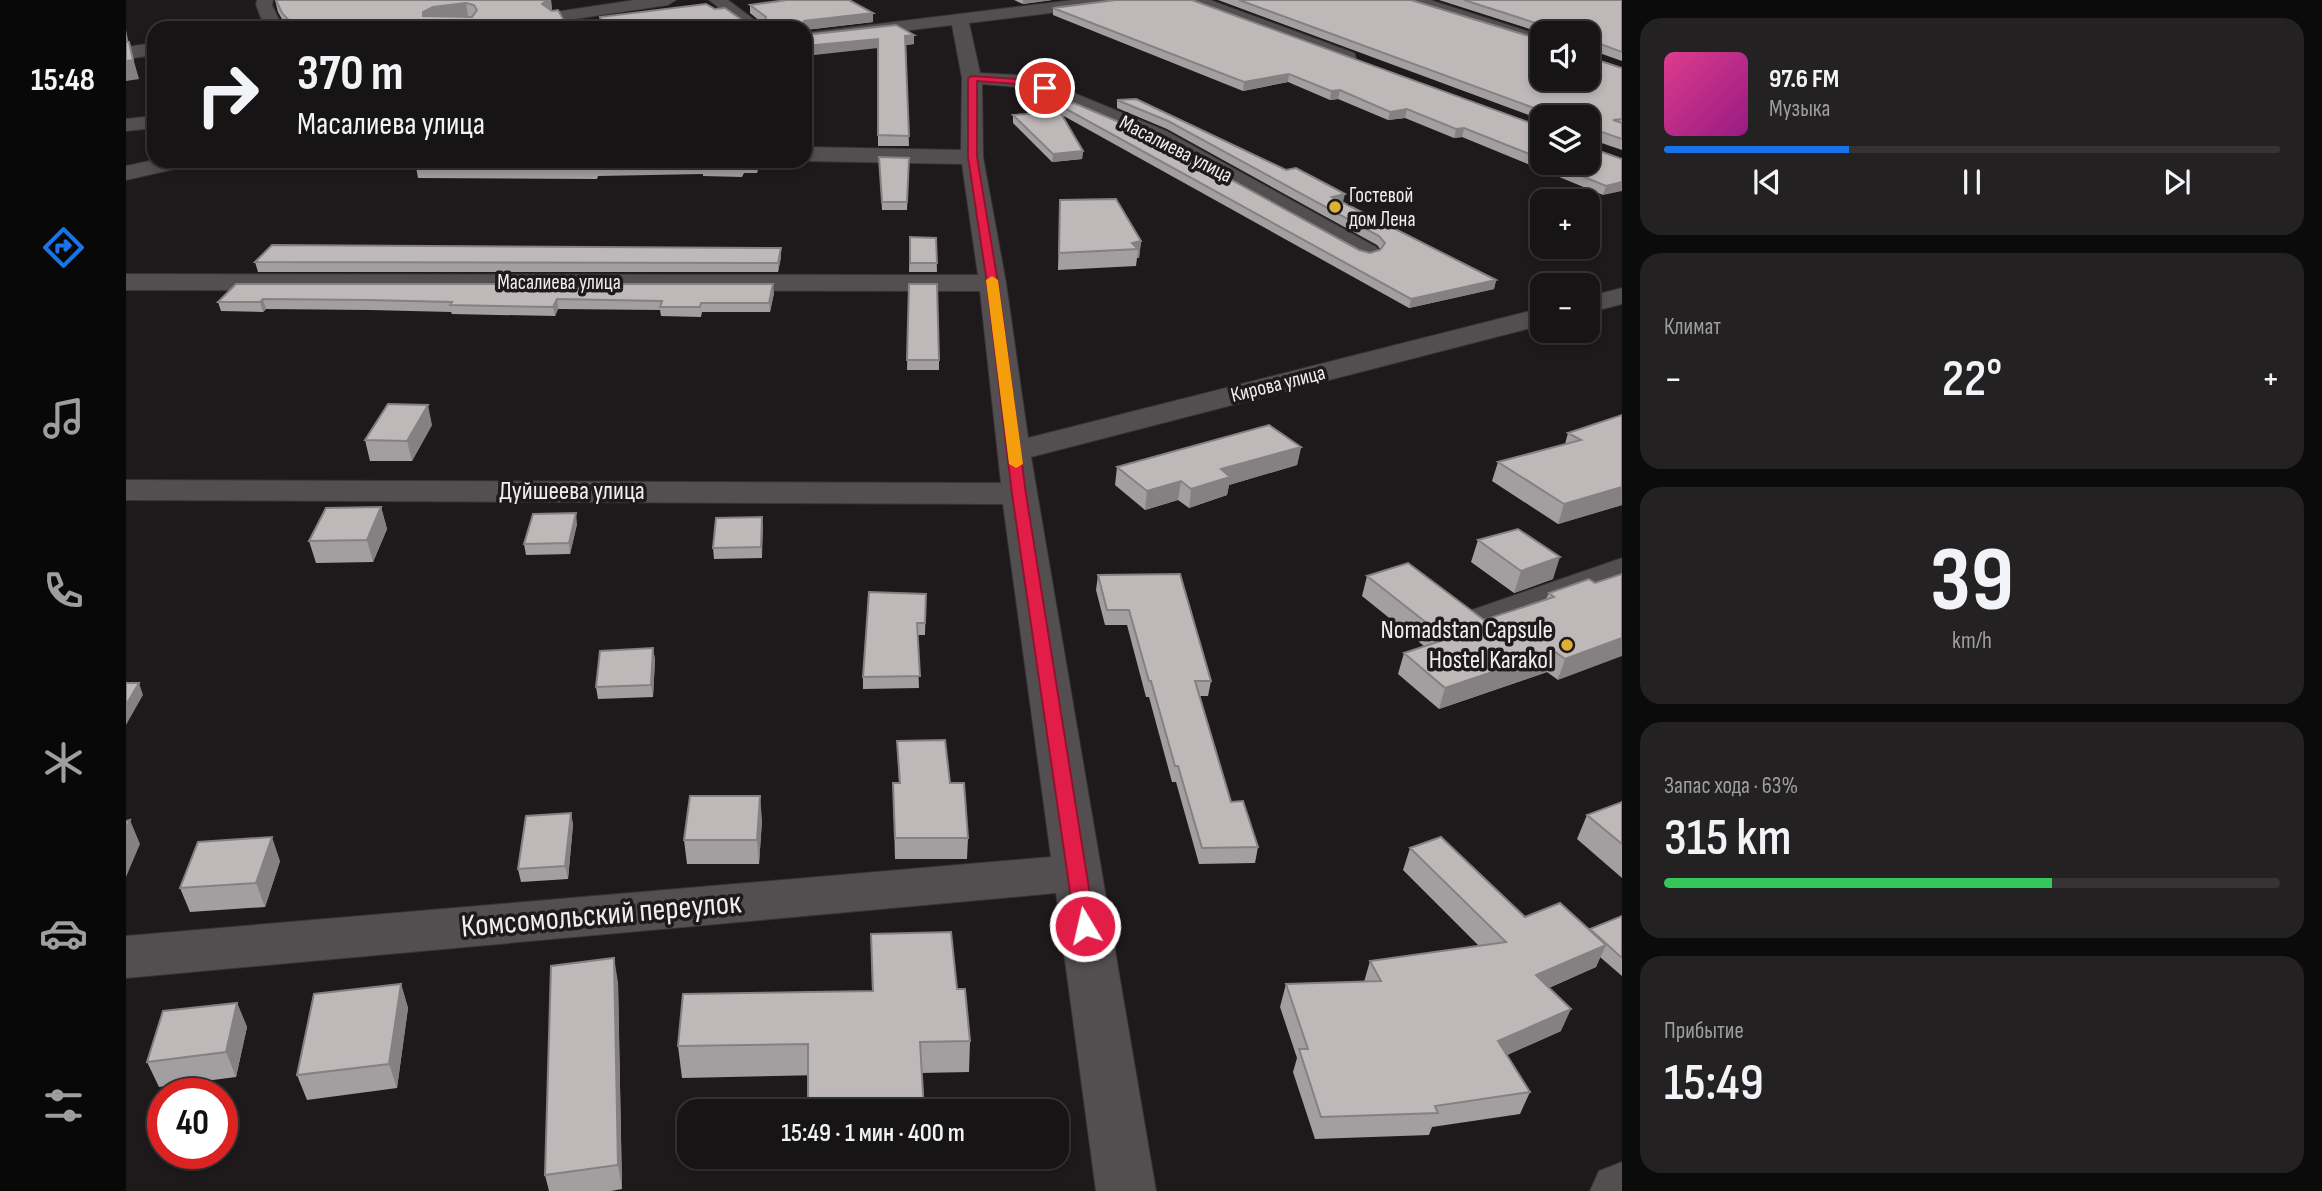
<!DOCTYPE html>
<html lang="ru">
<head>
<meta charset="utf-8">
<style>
  body { margin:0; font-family:"Sofia Sans Condensed",sans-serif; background:#232122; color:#f1f3f6; height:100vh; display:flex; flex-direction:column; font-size:26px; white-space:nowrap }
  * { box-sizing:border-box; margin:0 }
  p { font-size:23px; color:#9e9ea0 }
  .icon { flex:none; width:38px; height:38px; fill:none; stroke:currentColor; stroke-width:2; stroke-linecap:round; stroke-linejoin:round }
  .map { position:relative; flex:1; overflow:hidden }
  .side { display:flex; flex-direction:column; gap:18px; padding:18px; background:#0c0b0c; width:700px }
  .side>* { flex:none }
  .hud { position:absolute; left:21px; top:21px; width:665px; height:147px; border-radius:21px; box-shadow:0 4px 10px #0003,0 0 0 2px #353334; background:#161415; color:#f1f3f6; overflow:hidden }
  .controls { position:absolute; left:1404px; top:21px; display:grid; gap:14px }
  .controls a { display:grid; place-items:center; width:70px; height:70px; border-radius:14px; background:#161415; box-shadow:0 4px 10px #0003,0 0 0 2px #353334; font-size:35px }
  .speed { position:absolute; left:21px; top:1078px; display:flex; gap:14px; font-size:35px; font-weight:700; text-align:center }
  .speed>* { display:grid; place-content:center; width:91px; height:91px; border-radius:50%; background:#161415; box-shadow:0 4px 10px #0003,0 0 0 2px #353334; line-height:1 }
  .speed .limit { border:10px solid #d22; background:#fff; color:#111 }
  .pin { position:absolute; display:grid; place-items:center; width:60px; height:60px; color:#fff; margin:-30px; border:4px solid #fff; border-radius:50%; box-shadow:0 2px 7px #0007 }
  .me { position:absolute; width:77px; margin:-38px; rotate:351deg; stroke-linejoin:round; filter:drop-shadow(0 0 5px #0008) }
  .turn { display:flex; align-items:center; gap:24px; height:147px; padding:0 35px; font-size:32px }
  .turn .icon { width:91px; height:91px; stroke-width:2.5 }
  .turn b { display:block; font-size:49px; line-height:60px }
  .big { font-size:52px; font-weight:600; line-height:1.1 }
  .side .tile { flex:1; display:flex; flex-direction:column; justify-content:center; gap:10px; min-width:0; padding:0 24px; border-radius:21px; background:#232122 }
  .side .dial { align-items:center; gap:0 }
  .dial b { font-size:91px; line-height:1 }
  .song { display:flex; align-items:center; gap:21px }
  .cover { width:84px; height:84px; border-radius:10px; background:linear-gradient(135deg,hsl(330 70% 55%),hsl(310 70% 35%)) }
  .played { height:7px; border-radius:4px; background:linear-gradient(90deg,#1a73e8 30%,#353334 30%) }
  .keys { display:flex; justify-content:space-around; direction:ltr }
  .heat { display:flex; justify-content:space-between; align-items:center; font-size:38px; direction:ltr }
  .charge { height:10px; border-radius:5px; background:linear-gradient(90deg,#34c759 63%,#353334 0) }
  .trip { position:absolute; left:551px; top:1099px; width:392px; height:70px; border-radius:21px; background:#161415; box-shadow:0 4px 10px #0003,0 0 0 2px #353334; font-weight:600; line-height:70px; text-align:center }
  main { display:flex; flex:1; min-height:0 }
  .tabs { display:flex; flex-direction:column; width:126px; justify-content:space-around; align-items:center; background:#090808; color:#9e9ea0 }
  .tabs .icon { width:49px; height:49px }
  .tabs .selected { color:#1a73e8 }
  .tabs b { font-size:32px; color:#f1f3f6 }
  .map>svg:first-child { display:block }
</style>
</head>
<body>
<main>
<nav class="tabs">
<b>15:48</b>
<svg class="icon selected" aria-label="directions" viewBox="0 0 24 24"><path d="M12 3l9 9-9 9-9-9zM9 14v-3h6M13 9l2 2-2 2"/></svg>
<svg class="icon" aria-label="music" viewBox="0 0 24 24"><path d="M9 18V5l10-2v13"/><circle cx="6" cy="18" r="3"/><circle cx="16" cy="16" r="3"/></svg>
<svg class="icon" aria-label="phone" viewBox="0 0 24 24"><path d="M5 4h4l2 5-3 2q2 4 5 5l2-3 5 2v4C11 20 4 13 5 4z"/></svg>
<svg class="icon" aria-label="climate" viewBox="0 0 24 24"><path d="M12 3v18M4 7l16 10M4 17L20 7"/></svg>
<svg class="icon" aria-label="car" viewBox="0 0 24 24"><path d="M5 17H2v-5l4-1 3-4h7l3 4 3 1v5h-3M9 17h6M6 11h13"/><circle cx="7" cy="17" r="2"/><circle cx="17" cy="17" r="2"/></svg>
<svg class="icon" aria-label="filters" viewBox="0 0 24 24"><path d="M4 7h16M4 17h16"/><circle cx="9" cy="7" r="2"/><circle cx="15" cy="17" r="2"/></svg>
</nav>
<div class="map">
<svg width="1496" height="1191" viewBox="0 0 1496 1191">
  <rect width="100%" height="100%" fill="#1e1a1c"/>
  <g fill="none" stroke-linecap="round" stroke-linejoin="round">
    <!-- minor casing -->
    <g stroke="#363435" stroke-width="2">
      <path id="minor" d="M131 0H147L146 5 157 28H139L130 5Z
        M509 0H550L542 5 429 22 420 17 429 12Z
        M583 0H602L639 28H619Z
        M948 0H997L989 5 843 23 854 73 891 75 926 84 1040 131 1250 247 1254 252 1250 257 1241 260 1232 257 1024 141 912 92 891 87 856 84 857 157 880 283 902 438 1416 308V325L905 457 1030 1191H970L930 893 0 978V936L925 857 877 504 0 500V480L875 483 854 291 0 290V274L852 275 836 164 679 161V147L835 150 836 78 826 25 679 43V33Z
        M1061 0H1084L1228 53 1230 57 1228 61H1214L1063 4Z
        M1279 0H1304L1416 36V47L1281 4Z
        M28 43V55L0 59V47Z
        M28 116V128L0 131V119Z
        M28 160V161H65L62 166 0 180V166Z
        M1496 288V304L1461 313V297Z
        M1496 558V582L1354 632 1340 628 1334 620 1340 612Z
        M1496 1162V1191H1464L1473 1171Z"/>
    </g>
    <!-- minor -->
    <use href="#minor" fill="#534f51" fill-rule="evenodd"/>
  </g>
  <!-- wall -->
  <path fill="#a39e9f" d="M149 0H425L426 11 442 28H161L152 12Z
    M888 0H926L897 4Z
    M1092 0H1285L1416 79 1461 33H1416L1313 0H1496V61L1462 49V57L1496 68V150L1461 138 1462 147 1496 159 1477 195 1336 137 1328 138 1279 118 1262 120 1212 99 1204 100 1162 82 1117 91 927 15V8L1416 127V163H1461V117H1416V120Z
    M624 5 747 22 679 30V28H475L474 17 589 9 619 22H635L624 13Z
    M788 35V44L780 45 783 146H752V48Z
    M1010 99 1370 280 1368 289 1283 308 936 115 957 151 956 159 926 162 887 123V115L930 111 931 104 1233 250 1244 253 1254 249 1251 245 1041 129 991 108V100Z
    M753 157 783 158 781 210H756Z
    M634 161 631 173H618L616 177 577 176V174L472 176 471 179 292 178 290 167Z
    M934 200 1015 241 1013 258H1011L1010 266 932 270Z
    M784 237 810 238 811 272H783Z
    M655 248V257L652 272H132L129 262Z
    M110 284 648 293 644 312H576L575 317 535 316 534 310 432 309 429 316 326 314 325 312 244 310 140 309 137 312 95 311 92 302Z
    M783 284 813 360V370H781Z
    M1496 415V505L1432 524 1366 481 1372 462 1439 444 1442 433Z
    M306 425 286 461H244L239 440Z
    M1175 447 1171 465 1103 485 1101 495 1063 508 1052 500 1019 510 989 485 991 467Z
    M255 507 261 529 247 562 190 563 183 541Z
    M636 517V558L588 559 587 548Z
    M451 524 444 554 400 555 398 544Z
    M1352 540 1427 579 1388 593 1345 562Z
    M972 575 1085 681 1082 696H1074L1105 802 1132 847 1129 863 1073 864 1050 782H1046L1023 697H1020L1001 625H979L970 590Z
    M1241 576 1358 620 1420 599 1423 593 1469 583 1432 680 1421 672 1313 709 1272 674 1278 653 1298 646 1236 596Z
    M800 594 799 635H791L793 688 737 689V677Z
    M527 648 529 660 527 697 472 699 470 687Z
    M771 741 824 783 842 838 841 859H769L767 783H773Z
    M1496 802V878L1451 839 1461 815Z
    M445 813 447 825 442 879 395 882 392 869Z
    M636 820 633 864H561L558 840Z
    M1284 848 1399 917 1463 930 1496 916V976L1474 957 1470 967 1423 988 1435 1031 1381 1055 1404 1092 1394 1114 1306 1127 1303 1135 1189 1139 1167 1072 1171 1058 1154 1007 1160 984 1238 982 1244 961 1353 946 1277 870Z
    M154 861 139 907 64 912 54 888Z
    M745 934 831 989 844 1041 843 1072 556 1078 552 1046 746 991Z
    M492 982 496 1189 485 1191H423L419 1175Z
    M275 984 282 1008 271 1088 181 1100 171 1075Z
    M111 1003 121 1027 110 1077 33 1087 21 1062Z"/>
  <!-- shaded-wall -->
  <path fill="#858182" d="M421 0H425L426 11 416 4Z
    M897 0H926L897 4Z
    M340 3 342 16H297V12L307 7Z
    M747 13V22L679 30V28H678V21Z
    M0 30 3 44 13 79 0 81Z
    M788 35V44L779 45V36Z
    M752 39V48L679 56V46Z
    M1163 74 1162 82 1117 91 1118 82Z
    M1214 90 1212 99 1204 100 1205 91Z
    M1281 109 1279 118 1262 120 1264 112Z
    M1338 128 1336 137 1328 138 1330 129Z
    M957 151 956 159 926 162 927 154Z
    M631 161H634L631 173Z
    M1496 182V191L1477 195 1480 186Z
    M1219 194 1217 202 1206 197Z
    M1015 241 1013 258H1011L1012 249 1006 243Z
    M655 248V257L652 272V263Z
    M1370 280 1368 289 1283 308 1285 299Z
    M647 284 648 293 644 312 643 303Z
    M137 299 140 309 137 312 134 302Z
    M431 299 432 309 429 316 427 307Z
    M302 405 306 425 286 461 281 441Z
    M1175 447 1171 465 1103 485 1101 495 1063 508 1065 489 1095 469Z
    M1055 481 1052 500 1019 510 1021 491Z
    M1496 487V505L1432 524 1438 504Z
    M255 507 261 529 247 562 241 540Z
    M450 513 451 524 444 554 443 543Z
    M636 517 637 528 636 558 635 547Z
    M1434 557 1427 579 1388 593 1395 571Z
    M1496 638V656L1432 680 1439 659Z
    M527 648 529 660 527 697 525 685Z
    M1428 651 1421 672 1313 709 1319 688Z
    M13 683 17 695 0 725V705Z
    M634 796 636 820 633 864 631 840Z
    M445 813 447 825 442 879 439 866Z
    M4 820 14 844 0 877V829Z
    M146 837 154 861 139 907 130 883Z
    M1480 945 1470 967 1401 997 1410 975Z
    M488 958 492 982 496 1189 492 1165Z
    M275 984 282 1008 271 1088 263 1064Z
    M111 1003 121 1027 110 1077 100 1052Z
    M1445 1009 1435 1031 1363 1063 1372 1041Z"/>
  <!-- building -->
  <path fill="#beb8b9" stroke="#858182" stroke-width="2" fill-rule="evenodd" d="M150 0H421L416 4 426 11 432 10 442 28H170L156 13ZM340 3 348 5 351 10 346 17 297 16V12L307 7Z
    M661 0H723L747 13 678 21V28H476L474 17 580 4 589 9 599 8 619 22H639L640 17 624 5Z
    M990 0H1066L1416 127V159L1338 128 1330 129 1281 109 1264 112 1214 90 1205 91 1163 74 1118 82 927 8Z
    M1113 0H1285L1416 40V79H1461V48L1462 57 1496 68V119L1487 120 1496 123V139L1465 128 1461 131V117H1420L1419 112Z
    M1338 0H1496V52L1464 40 1461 42V33H1419V26Z
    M770 25 788 35 779 36 783 136 752 135V39L679 46V35Z
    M0 42H3L7 60 0 61Z
    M1010 99 1160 170 1170 168 1219 194 1206 197 1370 280 1285 299 931 104 948 103 1024 135 1233 250 1244 253 1254 250 1259 243 1253 236 1042 121 991 100Z
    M934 112 957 151 927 154 887 115Z
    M1461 136 1462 147 1496 159V182L1480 186 1424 163H1461Z
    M753 157 783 158 781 202H756Z
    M293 161H631L617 162 616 166 577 165V163L471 165 470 168 290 167Z
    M990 199 1015 241 1006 243 1012 249 933 253 934 200Z
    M784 237 810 238 811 263H784Z
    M146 245 655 248 652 263 129 262Z
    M110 284H647L643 303H575L574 307H534L536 301 431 299 427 307 324 305 326 302 242 300 137 299 134 302H92Z
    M783 284H811L813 360H781Z
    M262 404 302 405 281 441 239 440Z
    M1496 415V487L1438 504 1372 462 1455 440 1442 433Z
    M1143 425 1175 447 1095 469 1104 477 1065 489 1055 481 1021 491 991 467Z
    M255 507 241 540 183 541 200 508Z
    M450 513 443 543 398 544 407 514Z
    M636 517 635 547 587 548 590 518Z
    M1392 529 1434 557 1395 571 1352 540Z
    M1282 563 1358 620 1428 597 1423 593 1463 579 1469 583 1496 574V638L1439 659 1428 651 1319 688 1278 653 1321 639 1241 576Z
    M1054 574 1085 681H1069L1105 802 1117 801 1132 847 1076 848 1052 766H1049L1025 681H1023L1003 610H981L972 575Z
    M743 592 800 594 799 623H791L794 676 737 677Z
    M527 648 525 685 470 687 474 651Z
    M0 683H13L0 705Z
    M819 740 824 783H838L842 838H769L767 783H774L771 741Z
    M564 796H634L631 840H558Z
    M1496 802V844L1461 815Z
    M445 813 439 866 392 869 400 816Z
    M4 820 0 829V821Z
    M146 837 130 883 54 888 72 842Z
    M1315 837 1399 917 1434 903 1480 945 1410 975 1445 1009 1372 1041 1404 1092 1309 1106 1312 1113 1195 1117 1173 1049H1182L1160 984 1255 981 1244 961 1380 942 1284 848Z
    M1496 916V958L1464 929Z
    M825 932 831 989H839L844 1041 794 1042 798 1111H682V1044L552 1046 557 994 747 991 745 934Z
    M488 958 492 1165 419 1175 425 966Z
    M275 984 263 1064 171 1075 188 994Z
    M111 1003 100 1052 21 1062 37 1011Z"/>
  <!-- route -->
  <path fill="#e11d48" stroke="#92132f" stroke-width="2" d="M846 76 891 79 923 88 919 91 891 84 851 81V157L872 283 900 494 969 926 966 932 959 934 952 932 949 926 886 494 861 283 842 157V78Z"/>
  <!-- slow -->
  <path fill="#f59e0b" d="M866 276 872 280 897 464 890 468 883 464 860 280Z"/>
  <!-- markers -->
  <g fill="#ddb133" stroke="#1e1a1c" stroke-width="2.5">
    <circle cx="1209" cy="207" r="7"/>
    <circle cx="1441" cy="645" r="7"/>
  </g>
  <g text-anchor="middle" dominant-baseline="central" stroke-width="7" stroke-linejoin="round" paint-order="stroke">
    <!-- far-street labels -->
    <g font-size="21" fill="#f0edee" stroke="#1e1a1c">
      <text transform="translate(1050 149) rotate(27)">Масалиева улица</text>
      <text x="433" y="282">Масалиева улица</text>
      <text transform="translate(1152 384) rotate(-14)">Кирова улица</text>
    </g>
    <!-- far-poi labels -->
    <g font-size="21" fill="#f0edee" stroke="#1e1a1c" text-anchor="start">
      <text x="1223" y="195">Гостевой<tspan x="1223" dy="24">дом Лена</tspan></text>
    </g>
    <!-- street labels -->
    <g font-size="26" fill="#f0edee" stroke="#1e1a1c">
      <text x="446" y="491">Дуйшеева улица</text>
    </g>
    <!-- poi labels -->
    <g font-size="26" fill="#f0edee" stroke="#1e1a1c" text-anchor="end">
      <text x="1427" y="630">Nomadstan Capsule<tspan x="1427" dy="30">Hostel Karakol</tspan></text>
    </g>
    <!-- near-street labels -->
    <g font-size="32" fill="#f0edee" stroke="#1e1a1c">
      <text transform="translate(475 915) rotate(-5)">Комсомольский переулок</text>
    </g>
  </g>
</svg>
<div class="controls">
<a><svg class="icon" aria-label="sound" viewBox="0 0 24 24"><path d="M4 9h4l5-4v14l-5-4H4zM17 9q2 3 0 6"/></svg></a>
<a><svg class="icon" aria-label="layers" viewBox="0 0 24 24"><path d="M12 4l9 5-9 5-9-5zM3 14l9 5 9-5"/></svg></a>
<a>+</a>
<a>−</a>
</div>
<div class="speed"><div class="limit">40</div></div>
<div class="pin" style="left:919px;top:88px;background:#d93025"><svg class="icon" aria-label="arrive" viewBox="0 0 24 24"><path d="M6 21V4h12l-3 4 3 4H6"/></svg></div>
<svg class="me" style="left:959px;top:926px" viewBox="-20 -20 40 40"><circle r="17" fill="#e11d48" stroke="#fff" stroke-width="3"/><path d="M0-11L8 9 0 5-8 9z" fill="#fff"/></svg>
<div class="trip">15:49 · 1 мин · 400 m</div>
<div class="hud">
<div class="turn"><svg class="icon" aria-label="right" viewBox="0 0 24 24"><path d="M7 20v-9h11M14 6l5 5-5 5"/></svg><div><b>370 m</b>Масалиева улица</div></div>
</div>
</div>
<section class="side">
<div class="tile">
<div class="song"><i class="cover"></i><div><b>97.6 FM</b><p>Музыка</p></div></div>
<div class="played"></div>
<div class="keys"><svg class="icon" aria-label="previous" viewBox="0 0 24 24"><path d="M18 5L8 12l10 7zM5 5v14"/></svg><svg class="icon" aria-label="pause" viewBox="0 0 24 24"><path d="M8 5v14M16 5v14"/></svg><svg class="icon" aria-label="next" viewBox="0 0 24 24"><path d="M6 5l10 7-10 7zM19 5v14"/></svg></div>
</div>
<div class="tile"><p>Климат</p>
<div class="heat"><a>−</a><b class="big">22°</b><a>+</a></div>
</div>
<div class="tile dial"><b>39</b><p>km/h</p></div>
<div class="tile"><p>Запас хода · 63%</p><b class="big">315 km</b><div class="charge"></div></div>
<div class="tile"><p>Прибытие</p><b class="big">15:49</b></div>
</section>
</main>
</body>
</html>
